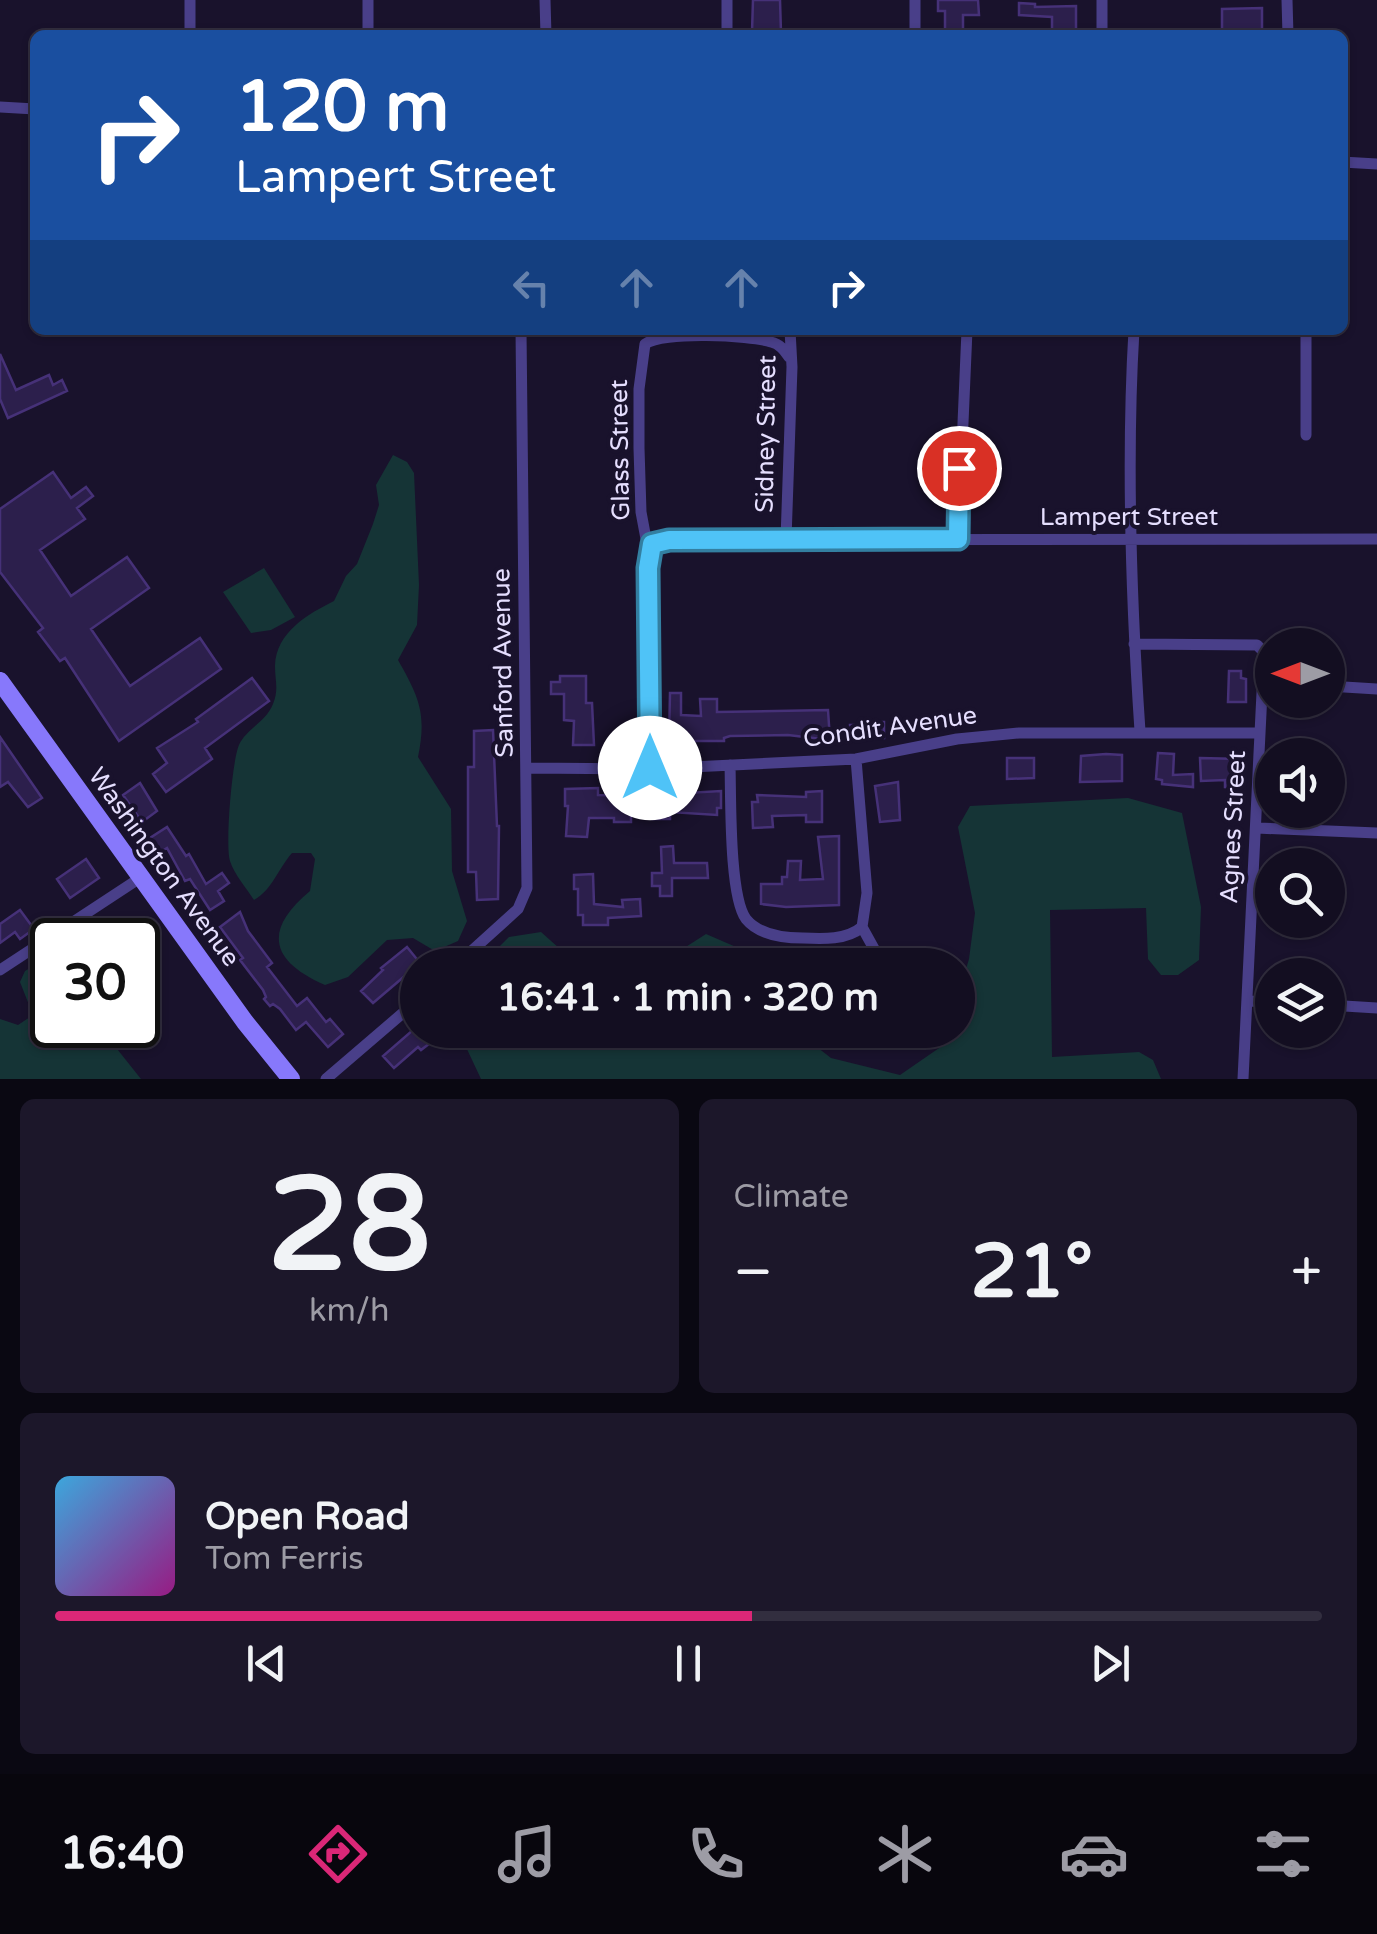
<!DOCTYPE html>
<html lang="en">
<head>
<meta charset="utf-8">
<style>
  body { margin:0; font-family:"Varela Round",sans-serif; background:#1c172a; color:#f1f3f6; height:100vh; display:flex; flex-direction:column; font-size:38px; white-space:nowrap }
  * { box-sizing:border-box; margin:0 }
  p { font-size:32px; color:#9d9ca5 }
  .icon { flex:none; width:55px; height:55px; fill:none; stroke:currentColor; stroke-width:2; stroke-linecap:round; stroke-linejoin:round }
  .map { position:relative; height:1079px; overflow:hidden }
  .details { display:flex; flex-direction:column; gap:20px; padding:20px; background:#0a0812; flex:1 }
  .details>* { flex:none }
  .top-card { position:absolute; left:30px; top:30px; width:1318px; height:305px; border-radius:15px; box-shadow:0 2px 8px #0004,0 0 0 2px #322e3f; background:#1a4fa0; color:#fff; overflow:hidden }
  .needle { width:65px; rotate:270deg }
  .buttons { position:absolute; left:1255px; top:628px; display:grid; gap:20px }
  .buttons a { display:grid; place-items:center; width:90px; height:90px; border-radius:50%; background:#130e21; box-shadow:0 2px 8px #0004,0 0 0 2px #322e3f; font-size:50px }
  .speed { position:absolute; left:30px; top:918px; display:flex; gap:20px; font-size:50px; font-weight:700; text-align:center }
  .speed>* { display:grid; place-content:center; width:130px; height:130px; border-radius:50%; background:#130e21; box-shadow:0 2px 8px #0004,0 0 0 2px #322e3f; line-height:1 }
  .speed .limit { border:5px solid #111; border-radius:15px; background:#fff; color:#111 }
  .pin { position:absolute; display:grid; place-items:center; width:85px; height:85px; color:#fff; margin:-42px; border:5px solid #fff; border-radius:50%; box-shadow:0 2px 10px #0007 }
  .me { position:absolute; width:110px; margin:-55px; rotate:0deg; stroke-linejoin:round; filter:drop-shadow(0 0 8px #0008) }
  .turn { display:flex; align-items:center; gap:35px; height:210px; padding:0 40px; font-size:45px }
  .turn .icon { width:130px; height:130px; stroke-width:2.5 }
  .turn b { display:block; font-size:70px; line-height:85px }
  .lanes { display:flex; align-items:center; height:95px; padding:0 40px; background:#0003; justify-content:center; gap:50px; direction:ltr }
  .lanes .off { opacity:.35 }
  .big { font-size:75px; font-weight:700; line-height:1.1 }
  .details .widget { flex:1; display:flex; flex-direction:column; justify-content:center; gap:15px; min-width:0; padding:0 35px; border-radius:15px; background:#1c172a }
  .details .dial { align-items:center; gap:0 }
  .dial b { font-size:130px; line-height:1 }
  .song { display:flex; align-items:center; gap:30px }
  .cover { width:120px; height:120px; border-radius:15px; background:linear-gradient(135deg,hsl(200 70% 55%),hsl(310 70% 35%)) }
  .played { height:10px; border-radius:5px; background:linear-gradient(90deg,#db2777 55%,#322e3f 55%) }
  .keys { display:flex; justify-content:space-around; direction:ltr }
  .heat { display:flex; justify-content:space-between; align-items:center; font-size:55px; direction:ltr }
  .details .tiles { flex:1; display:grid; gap:20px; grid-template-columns:1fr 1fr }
  .widget:last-child { grid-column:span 2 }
  .trip { position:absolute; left:400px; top:948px; width:575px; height:100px; border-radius:50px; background:#130e21; box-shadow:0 2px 8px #0004,0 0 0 2px #322e3f; font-weight:700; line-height:100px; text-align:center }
  .menu { display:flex; height:160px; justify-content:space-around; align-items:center; background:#08060d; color:#9d9ca5 }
  .menu .icon { width:70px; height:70px }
  .menu .current { color:#db2777 }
  .menu b { font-size:45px; color:#f1f3f6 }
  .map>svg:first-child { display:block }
</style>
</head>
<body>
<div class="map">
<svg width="1377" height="1079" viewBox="0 0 1377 1079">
  <rect width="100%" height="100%" fill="#19122c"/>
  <!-- green -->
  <path fill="#153436" d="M393 455 407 462 414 473 419 585 417 625 398 660C419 697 427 714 418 757L451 809 452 871 467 921 458 941 435 951 413 938 387 940 348 977 325 985C270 961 263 930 310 891L315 859 311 853H292C278 869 272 890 254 900 247 889 234 874 230 861 225 845 232 761 239 745 246 729 266 722 273 704 279 689 275 681 275 666 276 632 308 614 334 601L346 576 357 564 373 524 379 505 376 485Z
    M264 568 295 617 271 630 251 633 223 592Z
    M1128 798 1182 813 1201 907 1199 960 1178 975H1161L1148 959 1146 908 1050 910 1052 1057 1139 1052 1153 1060 1161 1079H481L458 1030H795L831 1058 900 1075 942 1046 947 1030H958V996L969 959 975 913 958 827 970 806Z
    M541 932 578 965H481L509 937Z
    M706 934 736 947 743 965H635L667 959Z
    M52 955V1025H98L141 1079H0V1019L18 1025 33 1015 20 982 25 971Z"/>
  <!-- building -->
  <path fill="#2c1f4c" stroke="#463178" stroke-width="2.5" d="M753 0H780L781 33 752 32Z
    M938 0H978L979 15H963V35H945V11H938Z
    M1019 3 1035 4V7L1076 6V35H1052V17L1019 15Z
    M1262 8V35H1222V9Z
    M0 354 16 390 49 375 53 385 62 380 67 391 8 418 0 399Z
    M53 472 71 498 86 487 93 496 77 508 85 519 40 550 71 596 127 557 149 588 91 629 130 686 200 638 221 669 119 741 65 658 60 661 38 632 43 628 0 572V509Z
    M1229 671H1241V678L1246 679V702H1228Z
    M560 676H586V703H592L594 745H573L574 721 564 720V694H551V682H560Z
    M252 678 269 701 205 748 212 759 166 792 153 774 167 763 157 748 198 722 196 719Z
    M670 693H681V715L701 716 700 699H717V712L828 710 830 740 788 735 730 736 724 738V741H669Z
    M863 722H884V738L850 739V725H864Z
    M493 730 497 826H499L498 899 477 900 476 872H468V767H474V731Z
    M0 737 42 798 28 807 8 782 0 787Z
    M1158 753 1174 754 1173 775 1193 774V787L1162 784V780L1156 779Z
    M1106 754 1122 755V781L1080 782 1081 756Z
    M1007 758H1034V778L1007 779Z
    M1200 758 1241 759 1240 788 1225 787V780L1201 781Z
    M898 782 900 820 880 822 875 786Z
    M140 783 157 811 142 822 123 795Z
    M598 788V795L631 796V822H614V818H589L587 837 566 836 568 806H565V789Z
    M669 790V794L721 791V808H717V815L670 812V819H653L652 794Z
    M822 791V822H806V815L772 816 773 827 753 828 752 802H758L757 795 806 797V792Z
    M167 827 186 856 189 854 206 884 222 873 229 883 218 891 224 901 210 910 190 879 185 881 167 848 159 853 150 838Z
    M839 836V905L786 907 761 904V884H782V877H787L788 861H801L800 880 823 879 818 837Z
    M673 846 674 863H707L708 878H672V896H660V886H652V873H662L661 847Z
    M86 859 99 878 70 898 57 879Z
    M593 874 594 904 623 907 622 900 640 899 641 916 608 918V925H583V915H578V889H574V875Z
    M20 910 34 929 20 939 15 932 0 943V924Z
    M240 912 248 931 272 963 267 967 297 1006 307 998 326 1022 330 1019 343 1034 328 1047 306 1022 296 1030 280 1009 273 1004 270 1006 264 999 266 997 263 990 240 960 243 958 220 927Z
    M127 918 151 955 140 962 159 984 154 989 157 994 143 1006 138 999V940H119L111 928Z
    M407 947 420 963 373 1003 361 991 383 970 381 968Z
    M413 1030H447L421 1050 418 1047 394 1068 383 1056Z"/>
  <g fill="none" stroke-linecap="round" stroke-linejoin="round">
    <!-- minor -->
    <path stroke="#493f89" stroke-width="11" d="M190 0V35
      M368 0V35
      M545 0 546 35
      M727 0V35
      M915 0V35
      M1102 0V35
      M1287 0 1288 35
      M0 107 35 109
      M1342 162 1377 164
      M1134 330C1126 463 1131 598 1140 731
      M1306 435V330
      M786 539 792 367 790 330
      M958 539 967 330
      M648 553 652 544 669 540 1377 539
      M1134 644 1257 645 1264 652 1243 1079
      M1328 686 1377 689
      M856 759 867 893 862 927 883 965
      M730 765C731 797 729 896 746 919 759 935 784 938 803 938 823 939 847 940 862 927
      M527 768 650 769 856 759 957 739 1019 733H1259
      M650 769 649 555 641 512 639 448V389L645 344C662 331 749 335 771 342 780 344 784 350 789 357
      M1257 828 1377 833
      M456 965 518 909 527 888 521 330
      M0 970 140 878
      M1247 1001 1272 1002
      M1328 1005 1377 1008
      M326 1079 418 1000"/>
    <!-- secondary -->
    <path stroke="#8778fb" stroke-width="18" d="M0 681 245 1022 291 1079"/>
  </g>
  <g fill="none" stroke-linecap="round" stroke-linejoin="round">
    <!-- route casing -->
    <g stroke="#337fa1" stroke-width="25">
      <path id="route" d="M650 768 648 568 652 544 669 540 958 539 959 468"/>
    </g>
    <!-- route -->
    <use href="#route" stroke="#4fc3f7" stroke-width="18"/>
  </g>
  <g text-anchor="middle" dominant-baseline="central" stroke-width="8" stroke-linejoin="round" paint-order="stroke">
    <!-- street labels -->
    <g font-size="25" fill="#e5defe" stroke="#19122c">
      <text transform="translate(766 434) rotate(-89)">Sidney Street</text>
      <text transform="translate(620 450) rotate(-91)">Glass Street</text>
      <text x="1129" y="517">Lampert Street</text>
      <text transform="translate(503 663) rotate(-91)">Sanford Avenue</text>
      <text transform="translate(890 727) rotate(-8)">Condit Avenue</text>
      <text transform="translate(1233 827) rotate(-87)">Agnes Street</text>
      <text transform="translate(164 867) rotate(54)">Washington Avenue</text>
    </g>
  </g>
</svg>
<div class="buttons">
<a><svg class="needle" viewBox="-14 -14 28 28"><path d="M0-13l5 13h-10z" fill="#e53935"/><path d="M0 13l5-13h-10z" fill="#9d9ca5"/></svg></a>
<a><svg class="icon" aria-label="sound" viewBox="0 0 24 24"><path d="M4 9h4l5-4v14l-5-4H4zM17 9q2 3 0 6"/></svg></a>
<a><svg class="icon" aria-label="search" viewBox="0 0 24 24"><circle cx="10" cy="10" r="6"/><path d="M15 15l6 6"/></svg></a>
<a><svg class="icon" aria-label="layers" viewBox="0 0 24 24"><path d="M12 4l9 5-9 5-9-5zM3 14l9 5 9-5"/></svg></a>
</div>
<div class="speed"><div class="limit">30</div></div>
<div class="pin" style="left:959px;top:468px;background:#d93025"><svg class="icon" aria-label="arrive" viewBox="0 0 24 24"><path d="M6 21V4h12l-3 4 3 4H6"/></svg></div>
<svg class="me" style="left:650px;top:768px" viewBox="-20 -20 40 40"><circle r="19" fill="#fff"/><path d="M0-13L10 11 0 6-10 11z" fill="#4fc3f7"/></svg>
<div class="trip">16:41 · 1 min · 320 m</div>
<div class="top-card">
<div class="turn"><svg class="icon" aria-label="right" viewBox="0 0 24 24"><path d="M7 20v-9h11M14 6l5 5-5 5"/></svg><div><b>120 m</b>Lampert Street</div></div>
<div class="lanes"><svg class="icon off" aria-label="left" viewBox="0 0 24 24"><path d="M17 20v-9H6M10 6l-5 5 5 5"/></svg><svg class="icon off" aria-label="ahead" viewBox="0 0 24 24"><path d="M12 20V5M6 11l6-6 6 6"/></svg><svg class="icon off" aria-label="ahead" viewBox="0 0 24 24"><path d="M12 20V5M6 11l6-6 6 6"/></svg><svg class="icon" aria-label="right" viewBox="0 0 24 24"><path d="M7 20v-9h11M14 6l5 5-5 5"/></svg></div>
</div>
</div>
<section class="details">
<div class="tiles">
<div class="widget dial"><b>28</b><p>km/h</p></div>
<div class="widget"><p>Climate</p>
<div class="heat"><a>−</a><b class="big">21°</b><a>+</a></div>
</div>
<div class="widget">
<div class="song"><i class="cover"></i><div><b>Open Road</b><p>Tom Ferris</p></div></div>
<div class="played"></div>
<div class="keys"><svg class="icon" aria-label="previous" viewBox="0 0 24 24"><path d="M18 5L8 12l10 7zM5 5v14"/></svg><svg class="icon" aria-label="pause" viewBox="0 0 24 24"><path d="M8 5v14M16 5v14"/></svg><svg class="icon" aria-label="next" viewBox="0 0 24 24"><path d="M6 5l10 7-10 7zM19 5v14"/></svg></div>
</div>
</div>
</section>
<nav class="menu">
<b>16:40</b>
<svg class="icon current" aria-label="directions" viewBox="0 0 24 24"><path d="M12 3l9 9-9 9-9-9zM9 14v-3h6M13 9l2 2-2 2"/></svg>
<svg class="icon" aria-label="music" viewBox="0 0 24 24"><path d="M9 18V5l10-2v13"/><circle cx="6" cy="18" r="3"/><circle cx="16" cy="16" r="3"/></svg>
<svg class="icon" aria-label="phone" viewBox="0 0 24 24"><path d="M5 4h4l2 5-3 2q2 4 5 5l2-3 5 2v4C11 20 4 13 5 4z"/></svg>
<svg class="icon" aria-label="climate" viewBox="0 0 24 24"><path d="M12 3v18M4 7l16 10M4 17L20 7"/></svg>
<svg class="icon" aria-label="car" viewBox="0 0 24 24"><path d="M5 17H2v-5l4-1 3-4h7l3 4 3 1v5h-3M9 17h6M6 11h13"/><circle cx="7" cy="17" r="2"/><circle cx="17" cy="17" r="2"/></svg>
<svg class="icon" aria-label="filters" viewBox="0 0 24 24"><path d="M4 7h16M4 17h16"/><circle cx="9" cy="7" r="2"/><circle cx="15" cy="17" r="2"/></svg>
</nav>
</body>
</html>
